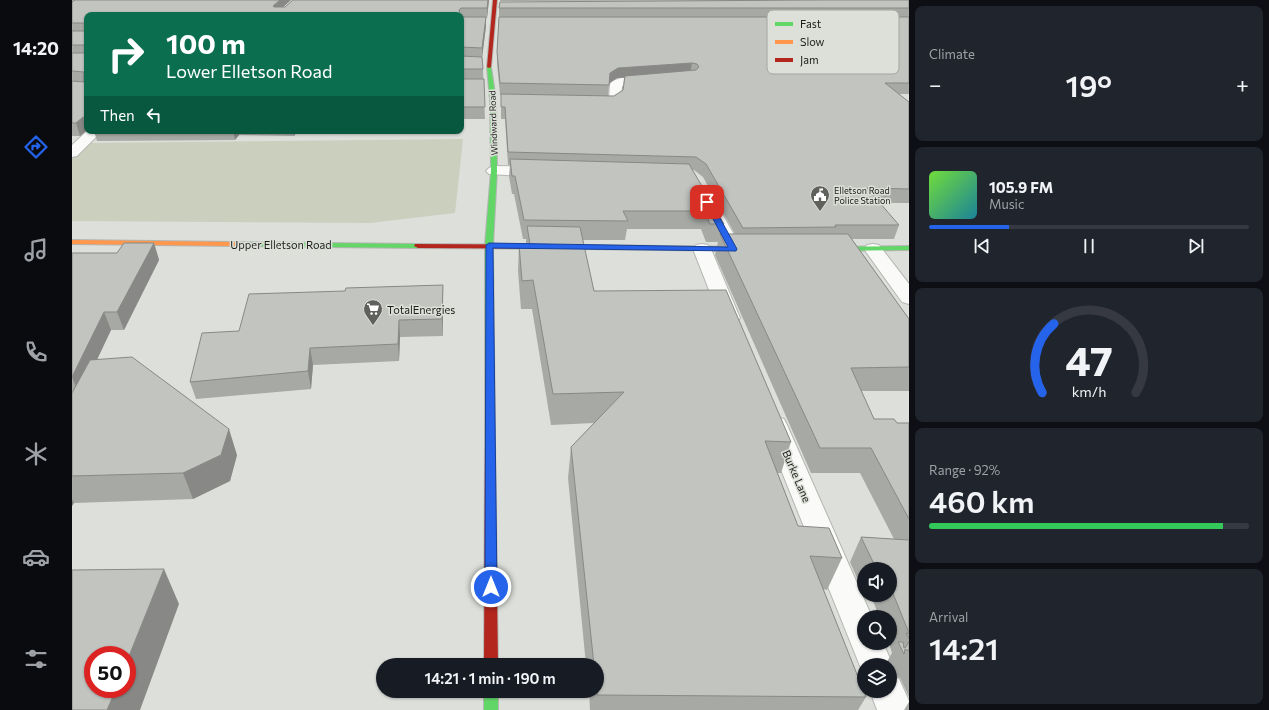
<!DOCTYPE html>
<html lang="en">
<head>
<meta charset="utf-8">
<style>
  body { margin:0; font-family:Commissioner,sans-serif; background:#20242c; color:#f1f3f6; height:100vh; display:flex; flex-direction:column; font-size:15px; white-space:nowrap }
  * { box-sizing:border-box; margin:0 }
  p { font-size:13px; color:#9ea1a6 }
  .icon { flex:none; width:22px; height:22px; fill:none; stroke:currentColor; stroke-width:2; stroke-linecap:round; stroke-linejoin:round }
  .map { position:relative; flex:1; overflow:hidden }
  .side { display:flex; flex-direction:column; gap:6px; padding:6px; background:#0d0f14; width:360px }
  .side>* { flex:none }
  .banner { position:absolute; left:12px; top:12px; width:380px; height:122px; border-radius:8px; box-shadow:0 1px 3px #0004; background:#0b6e4f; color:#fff; overflow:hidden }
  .buttons { position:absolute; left:785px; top:562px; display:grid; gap:8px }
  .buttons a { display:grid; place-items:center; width:40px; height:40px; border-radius:50%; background:#171b24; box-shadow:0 1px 3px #0004; font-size:20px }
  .speed { position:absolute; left:12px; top:646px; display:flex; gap:8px; font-size:20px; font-weight:700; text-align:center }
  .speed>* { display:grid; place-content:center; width:52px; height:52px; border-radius:50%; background:#171b24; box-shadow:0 1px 3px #0004; line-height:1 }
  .speed .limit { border:6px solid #d22; background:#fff; color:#111 }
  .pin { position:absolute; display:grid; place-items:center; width:34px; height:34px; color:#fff; margin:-17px; border-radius:8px; box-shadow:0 2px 6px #0006 }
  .me { position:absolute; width:44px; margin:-22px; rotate:0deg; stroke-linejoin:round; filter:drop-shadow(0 0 3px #0008) }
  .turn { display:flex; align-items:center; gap:14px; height:84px; padding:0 16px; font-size:18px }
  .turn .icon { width:52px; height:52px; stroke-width:2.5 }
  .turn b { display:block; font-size:28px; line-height:34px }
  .then { display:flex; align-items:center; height:38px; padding:0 16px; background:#0003; gap:8px; font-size:15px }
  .big { font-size:30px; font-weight:600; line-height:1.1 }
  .side .widget { flex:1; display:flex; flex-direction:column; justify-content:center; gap:6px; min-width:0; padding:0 14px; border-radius:8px; background:#20242c }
  .side .dial { align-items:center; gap:0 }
  .dial svg { height:104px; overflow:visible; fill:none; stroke:#363941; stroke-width:7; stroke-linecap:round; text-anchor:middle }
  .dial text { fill:#f1f3f6; stroke:none }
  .song { display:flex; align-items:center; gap:12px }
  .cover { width:48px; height:48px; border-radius:6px; background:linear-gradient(135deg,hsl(100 70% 55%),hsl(190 70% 35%)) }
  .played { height:4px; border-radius:2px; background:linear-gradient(90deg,#2563eb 25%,#363941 25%) }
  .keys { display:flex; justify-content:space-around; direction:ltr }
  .heat { display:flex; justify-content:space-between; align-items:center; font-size:22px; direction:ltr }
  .charge { height:6px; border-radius:3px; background:linear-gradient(90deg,#34c759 92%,#363941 0) }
  .trip { position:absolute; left:304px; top:658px; width:228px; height:40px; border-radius:20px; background:#171b24; box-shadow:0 1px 3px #0004; font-weight:600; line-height:40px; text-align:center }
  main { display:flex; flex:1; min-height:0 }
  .tab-bar { display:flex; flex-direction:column; width:72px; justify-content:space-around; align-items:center; background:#090b0e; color:#9ea1a6 }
  .tab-bar .icon { width:28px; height:28px }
  .tab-bar .current { color:#2563eb }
  .tab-bar b { font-size:18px; color:#f1f3f6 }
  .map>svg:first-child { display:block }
</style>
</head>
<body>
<main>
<nav class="tab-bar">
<b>14:20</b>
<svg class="icon current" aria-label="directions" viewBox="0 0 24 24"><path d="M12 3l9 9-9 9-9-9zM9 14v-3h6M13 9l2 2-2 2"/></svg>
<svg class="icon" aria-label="music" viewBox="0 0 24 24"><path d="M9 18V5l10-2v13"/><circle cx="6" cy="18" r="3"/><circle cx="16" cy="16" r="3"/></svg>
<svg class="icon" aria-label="phone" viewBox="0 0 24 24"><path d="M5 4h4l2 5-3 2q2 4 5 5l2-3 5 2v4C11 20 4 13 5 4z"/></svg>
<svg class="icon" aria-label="climate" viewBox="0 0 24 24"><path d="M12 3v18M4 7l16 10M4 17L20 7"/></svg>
<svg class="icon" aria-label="car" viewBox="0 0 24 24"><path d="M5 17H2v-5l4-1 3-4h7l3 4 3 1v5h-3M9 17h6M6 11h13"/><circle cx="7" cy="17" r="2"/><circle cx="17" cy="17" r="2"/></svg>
<svg class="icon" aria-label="filters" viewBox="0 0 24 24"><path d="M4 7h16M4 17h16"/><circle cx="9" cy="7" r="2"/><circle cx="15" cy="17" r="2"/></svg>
</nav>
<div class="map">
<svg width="837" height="710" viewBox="0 0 837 710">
  <rect width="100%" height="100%" fill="#dddfda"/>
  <!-- green -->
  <path fill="#cacfbe" d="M391 139 383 213 298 223 0 221V158L15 143Z"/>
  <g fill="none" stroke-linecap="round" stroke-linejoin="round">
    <!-- street casing -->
    <g stroke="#b4b6b2" stroke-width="2">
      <path id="street" d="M581 76 585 78 587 80 585 82 550 86 549 101 547 104 520 106 516 105 514 102 516 99 537 98 538 84 540 81 549 78Z
        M15 131H30L5 156 0 157V145Z
        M422 166 467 167 472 169 475 172 472 175 467 177 417 174 414 171 417 168Z
        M636 198 642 200 644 203 670 249 667 253 661 254 655 253 652 249 628 203 630 200Z
        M630 244 636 245 639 249 668 318 665 322 658 324 651 322 648 318 621 249 624 245Z
        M801 244 807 245 837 284V304L830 302 792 249 795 245Z
        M703 417 712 419 715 425 800 617H792V643H811L821 665 818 671V665H792V676L691 425 694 419Z
        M818 675 827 679 837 701V710H805L798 691H818Z"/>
    </g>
    <!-- fast casing -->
    <g stroke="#b4b6b2" stroke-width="2">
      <path id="fast" d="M417 66 419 67 424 100 425 171 421 245 423 443 422 446H414L413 443V245L419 171 418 100 415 67Z
        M160 242 346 244 350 246 346 248 163 246 159 244Z
        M837 246V250L756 251 752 249 756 247Z
        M412 691H426V710H412Z"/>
    </g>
    <!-- slow casing -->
    <g stroke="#b4b6b2" stroke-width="2">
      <path id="slow" d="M0 240 163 242 167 244 163 246 0 244Z
        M507 245 674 247 678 249 674 251 510 249 506 247Z"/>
    </g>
    <!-- jam casing -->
    <g stroke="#b4b6b2" stroke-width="2">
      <path id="jam" d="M421 0H425L419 67 417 68 415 67Z
        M343 244 510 245 514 247 510 249 346 248 342 246Z
        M418 439 422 440 423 443 426 665H412L413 443 414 440Z"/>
    </g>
    <!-- street -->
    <use href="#street" fill="#fafaf9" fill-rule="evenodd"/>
    <!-- fast -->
    <use href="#fast" fill="#63d668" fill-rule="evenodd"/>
    <!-- slow -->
    <use href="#slow" fill="#ff974d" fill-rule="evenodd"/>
    <!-- jam -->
    <use href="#jam" fill="#b3261e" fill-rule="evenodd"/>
  </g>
  <!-- wall -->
  <path fill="#a7a9a5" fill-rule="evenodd" d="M0 0H219L211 7H213L221 0H417L415 18H414V26L410 58 411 69 413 119H389V15H15V130L8 136H0Z
    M428 0H733L428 1Z
    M837 0V94H827L837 102V203H807L827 225 822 239H780L837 319V391H789L802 419 825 423H837V697L828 678 819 674 818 675V665H813L820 653 817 643H818V617H807L799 595H818V569H792V592H791L778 562 789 537 822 539 788 473H739L643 255 646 242H634L629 229H555L553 240H510L522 291 719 442 709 473H705L726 526 770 558 755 590 751 589 794 697 786 710H518L517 691H525V665H514L496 478 499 447 522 423 479 425 460 309H449L446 271 447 244H454V239H451L442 194H440L437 176 438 165H436L433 119H429V95H428L425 63V52L427 17V8ZM545 78H552L551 90 542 96H536L537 84ZM620 170H622L631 177 663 234H649L652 224Z
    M22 131H225L222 136 167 135 163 140 25 141Z
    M82 243 87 260 52 330H39L25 359 165 455 158 481 121 499 2 503 0 506V253H45Z
    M371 285V336L328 337 327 361 241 365 239 389 124 399 118 382 167 331 273 291Z
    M837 702V710H832Z"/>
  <!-- shaded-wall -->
  <path fill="#888986" d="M208 0H219L202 15 201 6Z
    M416 0H417L415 18V8Z
    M414 17V26L410 58V48Z
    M620 63 618 74 545 78 536 84 538 73 546 68Z
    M11 117 15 130 8 136 4 123Z
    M161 131H166L167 135 163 140Z
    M221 131H225L222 136Z
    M82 243 87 260 52 330 45 312Z
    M371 285V336L370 319Z
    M32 312 39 330 8 396 0 377Z
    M327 320 328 337 327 361 326 344Z
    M238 348 241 365 239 389 236 371Z
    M157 429 165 455 158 481 121 499 111 473Z
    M0 499 2 503 0 506Z
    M92 569 107 604 68 710H35L44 689H55V661Z"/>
  <!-- building -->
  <path fill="#c2c4c0" stroke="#888986" d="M3 0H208L201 6 202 7H213L221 0H416L415 8H389L387 10 388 15H15V117H11L4 123H0V81L12 82V72L0 71V53H13V45H0V31H13V23H0V2Z
    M751 0H837V8H427L428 2Z
    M389 17H414L410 48 389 47Z
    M427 17H837V83H813L837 102V189L795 188 827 225H763L764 227 671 228 634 164 624 157 436 152 433 107H429V94L542 96 551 90 553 76 624 70 627 67 625 64 620 63 546 68 538 73 537 85 428 83 425 52Z
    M389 56 410 57 411 69H389Z
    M389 79H412L413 107H389Z
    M438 159 617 164 652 224H638L632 211H551L556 221 452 220 443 176H440Z
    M455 226 508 227 522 291 654 290 719 442 693 441 726 526 757 528 770 558 738 556 794 697 525 695V665H522L499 447 552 392 481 394 461 280 450 281 447 244H458Z
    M648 234H776L837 319V367L779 368 802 419H822L825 423H837V519L799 448H748Z
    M52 243H82L45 312H32L0 377V253H45Z
    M371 285 370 319 327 320 326 344 238 348 236 371 118 382 130 333 167 331 177 294 273 291 274 288Z
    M60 357 157 429 149 455 111 473 0 476V393L18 360Z
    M789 537 837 540V633L818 586V569H811V568H804Z
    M92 569 55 661V655H21V689H44L35 710H0V570Z
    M834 633 837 634V639Z
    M837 641V651L833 649 832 654 826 642H831L832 648 834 647Z"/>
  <!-- route -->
  <path fill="#2563eb" stroke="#184099" d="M635 200 639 202 665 249 664 251 421 248 425 587 423 591 419 593 414 591 413 587 414 245 417 243 656 247 632 202Z"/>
  <!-- icons -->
  <defs>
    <g id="civic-pin" transform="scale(1)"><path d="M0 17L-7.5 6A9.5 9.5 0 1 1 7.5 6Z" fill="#60615d" stroke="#dde0d9"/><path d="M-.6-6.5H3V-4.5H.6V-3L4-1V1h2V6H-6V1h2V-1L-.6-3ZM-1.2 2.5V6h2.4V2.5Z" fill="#fff"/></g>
    <g id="supermarket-pin" transform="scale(1)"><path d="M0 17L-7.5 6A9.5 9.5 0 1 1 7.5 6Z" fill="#60615d" stroke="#dde0d9"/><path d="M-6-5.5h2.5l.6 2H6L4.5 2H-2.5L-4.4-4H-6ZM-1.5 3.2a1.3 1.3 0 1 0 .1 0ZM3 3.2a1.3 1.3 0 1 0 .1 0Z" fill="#fff"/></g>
  </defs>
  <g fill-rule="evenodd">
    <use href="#civic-pin" x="748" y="195"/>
    <use href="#supermarket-pin" x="301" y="309"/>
  </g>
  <g text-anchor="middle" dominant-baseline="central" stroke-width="3" stroke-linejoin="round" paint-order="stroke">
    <!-- far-street labels -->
    <g font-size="9" fill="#1c1d1a" stroke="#dde0d9">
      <text transform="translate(421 123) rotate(-92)">Windward Road</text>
    </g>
    <!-- far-poi labels -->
    <g font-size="9" fill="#1c1d1a" stroke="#dde0d9" text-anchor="start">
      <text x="762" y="190">Elletson Road<tspan x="762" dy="10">Police Station</tspan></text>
    </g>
    <!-- street labels -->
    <g font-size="11" fill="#1c1d1a" stroke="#dde0d9">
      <text x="209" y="244">Upper Elletson Road</text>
      <text transform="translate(725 476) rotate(67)">Burke Lane</text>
    </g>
    <!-- poi labels -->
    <g font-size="11" fill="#1c1d1a" stroke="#dde0d9" text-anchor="start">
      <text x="315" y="309">TotalEnergies</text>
    </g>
  </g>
  <!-- legend -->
  <rect x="695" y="10" width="132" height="64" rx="6" fill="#dde0d9" stroke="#a3a6a0" stroke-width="1"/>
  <rect x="703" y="22" width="18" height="4" fill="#63d668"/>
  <rect x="703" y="40" width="18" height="4" fill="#ff974d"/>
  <rect x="703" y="58" width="18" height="4" fill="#b3261e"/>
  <g font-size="11" fill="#1c1d1a">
    <text x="728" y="28">Fast</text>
    <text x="728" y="46">Slow</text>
    <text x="728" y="64">Jam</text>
  </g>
</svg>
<div class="buttons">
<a><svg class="icon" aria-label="sound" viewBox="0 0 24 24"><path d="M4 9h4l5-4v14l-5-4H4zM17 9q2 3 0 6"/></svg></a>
<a><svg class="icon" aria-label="search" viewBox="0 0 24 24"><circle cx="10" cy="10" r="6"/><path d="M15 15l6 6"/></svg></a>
<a><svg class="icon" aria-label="layers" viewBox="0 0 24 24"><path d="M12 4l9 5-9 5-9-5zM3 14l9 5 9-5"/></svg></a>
</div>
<div class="speed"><div class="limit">50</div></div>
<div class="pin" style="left:635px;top:202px;background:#d93025"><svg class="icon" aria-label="arrive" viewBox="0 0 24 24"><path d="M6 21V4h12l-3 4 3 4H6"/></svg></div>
<svg class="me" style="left:419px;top:587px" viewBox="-20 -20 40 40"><circle r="17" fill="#2563eb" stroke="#fff" stroke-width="3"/><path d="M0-11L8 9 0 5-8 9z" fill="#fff"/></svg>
<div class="trip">14:21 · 1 min · 190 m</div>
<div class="banner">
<div class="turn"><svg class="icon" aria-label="right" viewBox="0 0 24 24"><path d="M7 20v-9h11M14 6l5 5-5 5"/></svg><div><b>100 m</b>Lower Elletson Road</div></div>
<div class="then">Then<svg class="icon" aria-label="left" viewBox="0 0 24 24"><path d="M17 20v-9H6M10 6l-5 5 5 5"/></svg></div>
</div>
</div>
<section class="side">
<div class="widget"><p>Climate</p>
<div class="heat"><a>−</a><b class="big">19°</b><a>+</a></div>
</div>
<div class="widget">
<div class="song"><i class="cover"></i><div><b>105.9 FM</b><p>Music</p></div></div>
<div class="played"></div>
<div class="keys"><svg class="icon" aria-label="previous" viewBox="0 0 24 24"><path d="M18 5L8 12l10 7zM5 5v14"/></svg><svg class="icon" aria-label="pause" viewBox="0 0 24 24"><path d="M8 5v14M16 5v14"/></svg><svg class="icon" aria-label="next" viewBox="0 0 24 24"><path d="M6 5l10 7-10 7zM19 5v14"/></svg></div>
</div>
<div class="widget dial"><svg viewBox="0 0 100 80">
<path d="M14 69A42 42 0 1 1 86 69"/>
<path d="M14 69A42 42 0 0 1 23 16" stroke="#2563eb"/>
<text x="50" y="56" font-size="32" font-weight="700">47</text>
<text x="50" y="72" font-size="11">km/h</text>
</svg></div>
<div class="widget"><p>Range · 92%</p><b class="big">460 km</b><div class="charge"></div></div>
<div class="widget"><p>Arrival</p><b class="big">14:21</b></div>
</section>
</main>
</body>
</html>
